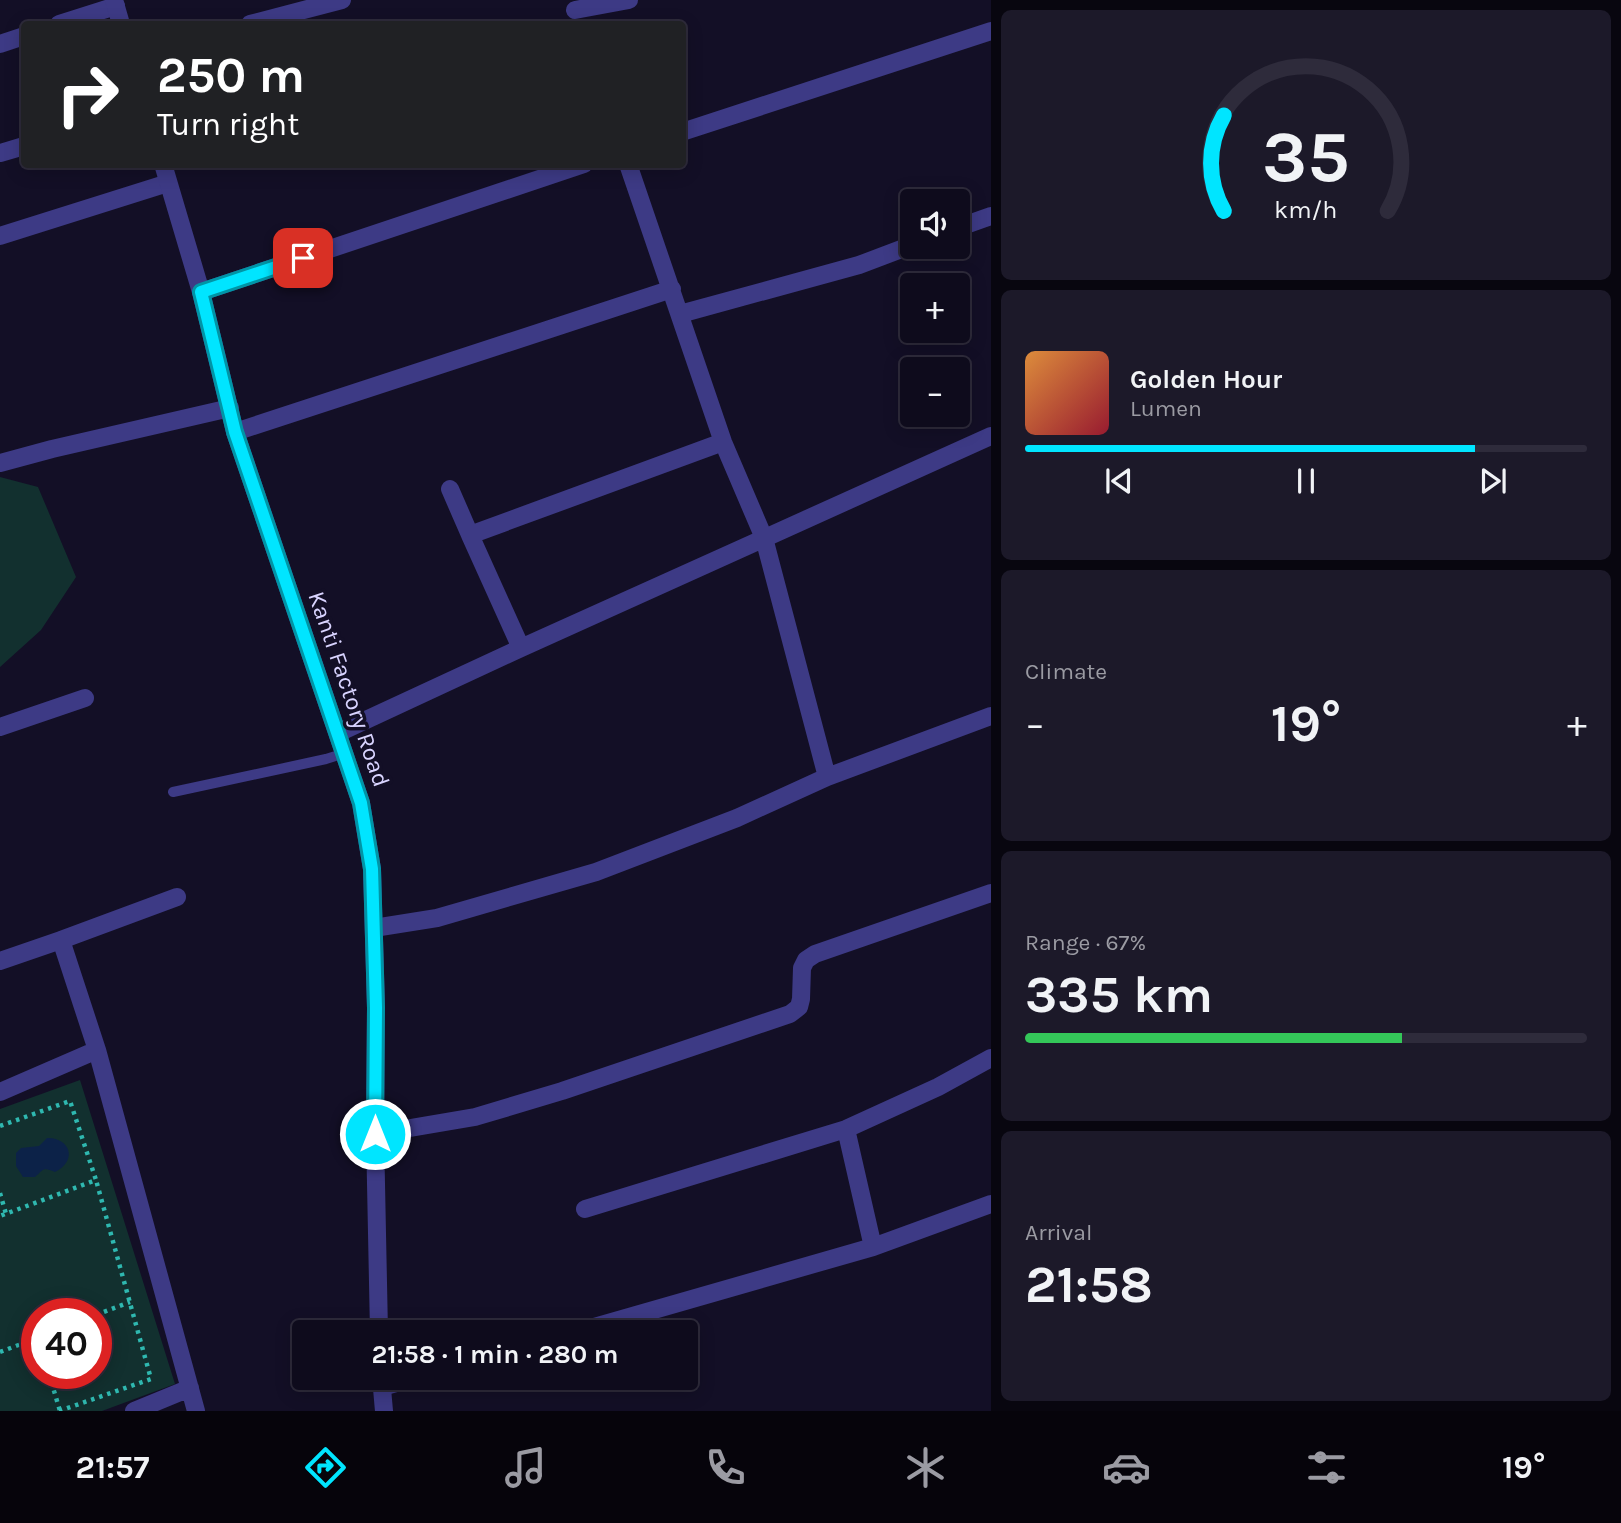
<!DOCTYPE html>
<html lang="en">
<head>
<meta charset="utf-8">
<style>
  body { margin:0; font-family:Karla,sans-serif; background:#1c1929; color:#f1f3f6; height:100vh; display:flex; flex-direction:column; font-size:26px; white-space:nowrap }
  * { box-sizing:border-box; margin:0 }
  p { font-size:23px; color:#9b9ba3 }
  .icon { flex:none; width:38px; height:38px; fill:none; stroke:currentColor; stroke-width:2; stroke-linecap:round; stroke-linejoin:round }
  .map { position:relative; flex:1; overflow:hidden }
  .details { display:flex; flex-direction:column; gap:10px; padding:10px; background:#08060f; width:630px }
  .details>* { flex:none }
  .banner { position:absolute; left:21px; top:21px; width:665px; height:147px; border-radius:7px; box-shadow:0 4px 18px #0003,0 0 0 2px #2e2b3b; background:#202124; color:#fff; overflow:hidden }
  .tools { position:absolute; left:900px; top:189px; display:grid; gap:14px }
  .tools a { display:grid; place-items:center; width:70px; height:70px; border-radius:7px; background:#0e0b1c; box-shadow:0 4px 18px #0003,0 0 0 2px #2e2b3b; font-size:35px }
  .speed { position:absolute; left:21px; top:1298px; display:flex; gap:14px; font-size:35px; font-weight:700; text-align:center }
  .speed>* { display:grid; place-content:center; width:91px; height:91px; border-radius:50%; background:#0e0b1c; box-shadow:0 4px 18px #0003,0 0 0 2px #2e2b3b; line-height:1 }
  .speed .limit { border:10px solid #d22; background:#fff; color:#111 }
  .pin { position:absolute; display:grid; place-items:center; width:60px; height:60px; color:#fff; margin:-30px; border-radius:14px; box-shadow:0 4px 10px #0006 }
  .me { position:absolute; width:77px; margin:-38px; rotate:0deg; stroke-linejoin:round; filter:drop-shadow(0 0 5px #0008) }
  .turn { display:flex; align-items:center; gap:24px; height:147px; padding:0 21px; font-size:32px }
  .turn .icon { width:91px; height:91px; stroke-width:2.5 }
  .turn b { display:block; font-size:49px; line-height:60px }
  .big { font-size:52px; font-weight:700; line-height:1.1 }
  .details .tile { flex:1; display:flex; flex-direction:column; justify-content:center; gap:10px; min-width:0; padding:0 24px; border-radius:10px; background:#1c1929 }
  .details .dial { align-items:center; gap:0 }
  .dial svg { height:182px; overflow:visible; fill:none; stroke:#2e2b3b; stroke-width:7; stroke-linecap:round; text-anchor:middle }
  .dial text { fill:#f1f3f6; stroke:none }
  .song { display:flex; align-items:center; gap:21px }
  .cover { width:84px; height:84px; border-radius:10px; background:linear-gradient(135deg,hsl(30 70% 55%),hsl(350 70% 35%)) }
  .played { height:7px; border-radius:4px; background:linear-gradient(90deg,#00e5ff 80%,#2e2b3b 80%) }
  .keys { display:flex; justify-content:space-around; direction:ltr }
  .heat { display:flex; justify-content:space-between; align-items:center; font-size:38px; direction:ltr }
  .charge { height:10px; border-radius:5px; background:linear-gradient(90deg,#34c759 67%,#2e2b3b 0) }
  .trip { position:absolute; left:292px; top:1320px; width:406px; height:70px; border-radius:7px; background:#0e0b1c; box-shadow:0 4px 18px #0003,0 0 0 2px #2e2b3b; font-weight:700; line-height:70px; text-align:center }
  .tab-bar { display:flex; height:112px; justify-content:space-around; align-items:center; background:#06040b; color:#9b9ba3 }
  .tab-bar .icon { width:49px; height:49px }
  .tab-bar .active { color:#00e5ff }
  .tab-bar b { font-size:32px; color:#f1f3f6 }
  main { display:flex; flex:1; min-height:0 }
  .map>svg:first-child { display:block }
</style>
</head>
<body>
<main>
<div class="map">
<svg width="991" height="1411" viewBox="0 0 991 1411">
  <rect width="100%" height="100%" fill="#130f26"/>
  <!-- green -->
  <path fill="#12302f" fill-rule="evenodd" d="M0 477 38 487 76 577 41 630 0 667Z
    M80 1080 175 1384 102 1411H0V1109ZM37 1314H96V1374H37Z"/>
  <!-- water -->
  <path fill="#0c2248" d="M47 1138C69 1137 79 1160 55 1172 43 1167 44 1169 35 1177H23L16 1166V1153L21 1148 39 1146Z"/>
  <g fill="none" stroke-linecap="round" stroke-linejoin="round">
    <!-- path -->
    <path stroke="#2fb8b0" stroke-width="4.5" stroke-dasharray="3.5 5" stroke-linecap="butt" d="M0 1126 70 1101 96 1180 0 1216
      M0 1193 6 1214
      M96 1315 130 1302
      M0 1352 37 1338
      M49 1374 60 1411
      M59 1411 151 1379 96 1180"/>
    <!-- service -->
    <path stroke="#3d3a85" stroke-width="10" d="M173 792 326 759 345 753"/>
    <!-- minor -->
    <path stroke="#3d3a85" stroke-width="18" d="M575 10 629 0
      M59 24 116 6
      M250 24 342 0
      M0 44 24 36
      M682 132 991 31
      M0 153 24 146
      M628 164 723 442 764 538 827 777
      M957 228 991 216
      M0 236 168 183
      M201 292 584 164
      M680 314 859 265 912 245
      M235 432 672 289
      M0 463 52 449 230 408
      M450 489 470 535
      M521 648 470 535 723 442
      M0 727 85 698
      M338 733 521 648 991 436
      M374 928 437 918 596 872 737 818 827 777 991 716
      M61 940 177 897
      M0 961 61 940 97 1050 196 1411
      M0 1092 97 1050
      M846 1129 873 1247
      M375 1134 475 1117 562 1091 790 1014 799 1007 801 999 802 968 806 960 815 954 991 893
      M585 1209 846 1129 938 1087 991 1058
      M577 1332 873 1247 991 1204
      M382 1387 417 1377
      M134 1411 190 1388"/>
    <!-- tertiary -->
    <path stroke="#3d3a85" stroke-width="18" d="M114 0 121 24
      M163 164 201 292 235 432 361 803 372 869 376 1008 375 1134 379 1332
      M381 1377 384 1411"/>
  </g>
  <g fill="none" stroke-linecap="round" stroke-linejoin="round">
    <!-- route casing -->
    <g stroke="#0095a6" stroke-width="18">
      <path id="route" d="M303 258 201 292 235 432 361 803 372 869 376 1008 375 1134"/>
    </g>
    <!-- route -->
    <use href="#route" stroke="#00e5ff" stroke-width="12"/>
  </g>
  <g text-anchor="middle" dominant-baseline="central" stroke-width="7" stroke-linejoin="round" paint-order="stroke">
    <!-- street labels -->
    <g font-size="24" fill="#d9d4ff" stroke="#130f26">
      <text transform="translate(349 689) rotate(71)">Kanti Factory Road</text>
    </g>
  </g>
</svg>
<div class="tools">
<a><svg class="icon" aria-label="sound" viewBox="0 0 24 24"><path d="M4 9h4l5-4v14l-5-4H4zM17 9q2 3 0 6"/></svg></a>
<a>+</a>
<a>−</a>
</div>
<div class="speed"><div class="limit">40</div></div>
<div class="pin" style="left:303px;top:258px;background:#d93025"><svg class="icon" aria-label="arrive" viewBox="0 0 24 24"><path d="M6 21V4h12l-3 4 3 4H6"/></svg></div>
<svg class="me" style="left:375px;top:1134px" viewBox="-20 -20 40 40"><circle r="17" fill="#00e5ff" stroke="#fff" stroke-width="3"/><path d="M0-11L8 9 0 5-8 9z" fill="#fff"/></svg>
<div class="trip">21:58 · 1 min · 280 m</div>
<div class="banner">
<div class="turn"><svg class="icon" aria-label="right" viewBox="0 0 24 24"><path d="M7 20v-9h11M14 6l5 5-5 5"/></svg><div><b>250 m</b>Turn right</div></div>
</div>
</div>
<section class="details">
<div class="tile dial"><svg viewBox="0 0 100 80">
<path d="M14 69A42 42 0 1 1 86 69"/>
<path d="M14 69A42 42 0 0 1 14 27" stroke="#00e5ff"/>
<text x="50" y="56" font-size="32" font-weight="700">35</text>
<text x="50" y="72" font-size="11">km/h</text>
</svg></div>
<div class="tile">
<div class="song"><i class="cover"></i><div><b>Golden Hour</b><p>Lumen</p></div></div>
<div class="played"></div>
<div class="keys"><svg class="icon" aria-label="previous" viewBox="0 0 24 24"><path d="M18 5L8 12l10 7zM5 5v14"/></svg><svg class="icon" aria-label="pause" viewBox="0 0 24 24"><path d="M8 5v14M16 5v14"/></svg><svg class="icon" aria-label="next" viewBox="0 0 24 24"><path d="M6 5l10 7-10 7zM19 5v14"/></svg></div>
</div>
<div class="tile"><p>Climate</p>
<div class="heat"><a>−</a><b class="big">19°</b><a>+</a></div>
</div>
<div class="tile"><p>Range · 67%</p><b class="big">335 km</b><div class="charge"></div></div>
<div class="tile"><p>Arrival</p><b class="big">21:58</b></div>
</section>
</main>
<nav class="tab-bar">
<b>21:57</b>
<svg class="icon active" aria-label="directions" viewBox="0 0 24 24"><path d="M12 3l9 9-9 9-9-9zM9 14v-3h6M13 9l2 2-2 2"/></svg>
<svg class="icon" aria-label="music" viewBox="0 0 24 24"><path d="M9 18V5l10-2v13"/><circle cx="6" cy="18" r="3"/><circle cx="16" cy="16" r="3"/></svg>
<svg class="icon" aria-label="phone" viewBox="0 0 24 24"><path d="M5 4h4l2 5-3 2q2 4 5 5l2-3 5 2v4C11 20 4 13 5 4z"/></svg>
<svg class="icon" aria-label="climate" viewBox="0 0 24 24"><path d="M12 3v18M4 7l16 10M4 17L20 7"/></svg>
<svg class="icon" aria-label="car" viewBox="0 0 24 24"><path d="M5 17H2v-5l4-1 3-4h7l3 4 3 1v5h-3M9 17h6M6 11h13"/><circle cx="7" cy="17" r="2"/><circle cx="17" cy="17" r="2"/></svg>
<svg class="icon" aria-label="filters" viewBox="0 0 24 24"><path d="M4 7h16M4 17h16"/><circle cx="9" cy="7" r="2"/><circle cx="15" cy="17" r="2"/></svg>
<b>19°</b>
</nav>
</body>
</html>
